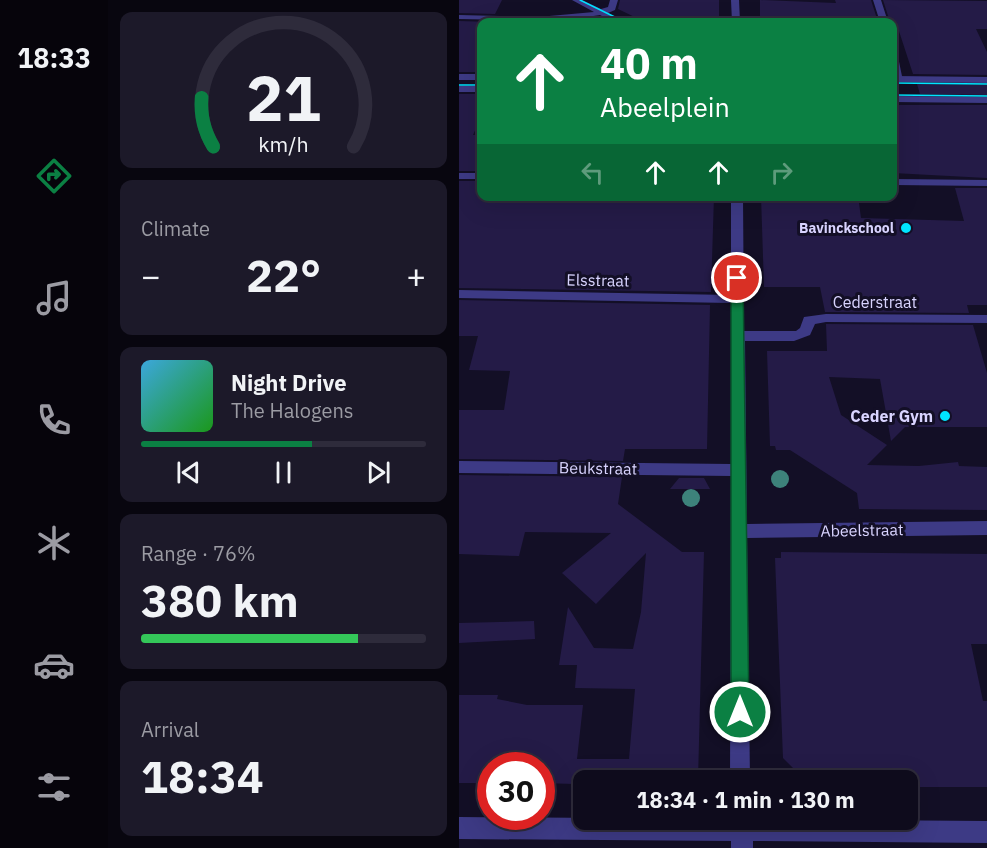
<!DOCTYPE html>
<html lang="en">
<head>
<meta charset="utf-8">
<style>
  body { margin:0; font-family:"IBM Plex Sans",sans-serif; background:#1c1929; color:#f1f3f6; height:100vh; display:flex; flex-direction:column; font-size:22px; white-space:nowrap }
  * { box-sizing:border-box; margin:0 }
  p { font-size:20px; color:#9b9ba3 }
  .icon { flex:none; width:33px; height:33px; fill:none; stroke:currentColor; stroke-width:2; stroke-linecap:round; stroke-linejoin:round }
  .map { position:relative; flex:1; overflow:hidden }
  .drawer { display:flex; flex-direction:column; gap:12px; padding:12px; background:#08060f; width:351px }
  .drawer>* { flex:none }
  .guide { position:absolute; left:18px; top:18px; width:420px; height:183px; border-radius:12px; box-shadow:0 6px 24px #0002,0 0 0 2px #2e2b3b; background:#0b8043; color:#fff; overflow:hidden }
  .speed { position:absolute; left:18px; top:752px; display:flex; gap:12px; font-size:30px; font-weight:700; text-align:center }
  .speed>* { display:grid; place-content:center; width:78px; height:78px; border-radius:50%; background:#0e0b1c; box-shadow:0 6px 24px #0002,0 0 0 2px #2e2b3b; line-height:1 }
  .speed .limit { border:9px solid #d22; background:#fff; color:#111 }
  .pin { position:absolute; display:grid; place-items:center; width:51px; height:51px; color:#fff; margin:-26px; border:3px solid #fff; border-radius:50%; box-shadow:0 2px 6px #0007 }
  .me { position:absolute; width:66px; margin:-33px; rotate:0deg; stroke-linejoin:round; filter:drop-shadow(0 0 4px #0008) }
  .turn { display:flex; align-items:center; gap:21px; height:126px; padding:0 24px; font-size:27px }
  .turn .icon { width:78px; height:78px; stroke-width:2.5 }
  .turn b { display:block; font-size:42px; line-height:51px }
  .lanes { display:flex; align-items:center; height:57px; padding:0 24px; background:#0003; justify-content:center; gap:30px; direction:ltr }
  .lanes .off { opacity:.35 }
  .big { font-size:45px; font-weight:700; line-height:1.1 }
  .drawer .card { flex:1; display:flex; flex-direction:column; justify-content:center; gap:9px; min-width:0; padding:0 21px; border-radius:12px; background:#1c1929 }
  .drawer .dial { align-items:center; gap:0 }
  .dial svg { height:156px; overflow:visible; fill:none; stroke:#2e2b3b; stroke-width:7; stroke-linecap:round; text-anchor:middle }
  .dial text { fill:#f1f3f6; stroke:none }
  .song { display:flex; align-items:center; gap:18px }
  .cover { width:72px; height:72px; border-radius:9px; background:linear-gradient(135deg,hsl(200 70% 55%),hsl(120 70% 35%)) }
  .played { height:6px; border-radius:3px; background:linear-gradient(90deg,#0b8043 60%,#2e2b3b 60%) }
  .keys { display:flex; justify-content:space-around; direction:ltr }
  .heat { display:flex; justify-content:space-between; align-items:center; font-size:33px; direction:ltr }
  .charge { height:9px; border-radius:4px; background:linear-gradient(90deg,#34c759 76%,#2e2b3b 0) }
  .trip { position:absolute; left:114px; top:770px; width:345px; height:60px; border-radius:12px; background:#0e0b1c; box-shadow:0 6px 24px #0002,0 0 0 2px #2e2b3b; font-weight:700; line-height:60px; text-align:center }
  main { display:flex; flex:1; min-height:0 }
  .tabs { display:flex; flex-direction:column; width:108px; justify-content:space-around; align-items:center; background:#06040b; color:#9b9ba3 }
  .tabs .icon { width:42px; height:42px }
  .tabs .on { color:#0b8043 }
  .tabs b { font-size:27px; color:#f1f3f6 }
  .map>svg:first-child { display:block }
</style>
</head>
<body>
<main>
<nav class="tabs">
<b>18:33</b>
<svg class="icon on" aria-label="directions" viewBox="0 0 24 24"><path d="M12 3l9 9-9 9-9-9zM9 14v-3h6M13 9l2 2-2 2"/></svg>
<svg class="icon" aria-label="music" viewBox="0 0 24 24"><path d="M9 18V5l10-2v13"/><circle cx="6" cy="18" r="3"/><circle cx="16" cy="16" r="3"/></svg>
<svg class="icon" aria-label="phone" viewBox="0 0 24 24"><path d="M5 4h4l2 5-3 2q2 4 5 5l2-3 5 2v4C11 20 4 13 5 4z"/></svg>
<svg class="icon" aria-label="climate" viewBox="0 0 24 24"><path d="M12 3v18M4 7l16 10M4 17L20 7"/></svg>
<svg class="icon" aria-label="car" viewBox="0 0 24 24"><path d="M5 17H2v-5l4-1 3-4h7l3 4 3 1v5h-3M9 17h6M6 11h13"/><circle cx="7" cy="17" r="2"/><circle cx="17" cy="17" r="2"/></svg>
<svg class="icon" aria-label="filters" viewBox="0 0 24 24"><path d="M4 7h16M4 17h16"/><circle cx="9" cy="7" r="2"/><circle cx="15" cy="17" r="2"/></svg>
</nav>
<section class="drawer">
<div class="card dial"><svg viewBox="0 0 100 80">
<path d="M14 69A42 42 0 1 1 86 69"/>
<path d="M14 69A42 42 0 0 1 8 44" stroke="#0b8043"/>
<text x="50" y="56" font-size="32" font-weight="700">21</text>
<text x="50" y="72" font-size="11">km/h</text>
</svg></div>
<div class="card"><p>Climate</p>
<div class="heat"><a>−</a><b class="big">22°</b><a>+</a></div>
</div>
<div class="card">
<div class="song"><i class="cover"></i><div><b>Night Drive</b><p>The Halogens</p></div></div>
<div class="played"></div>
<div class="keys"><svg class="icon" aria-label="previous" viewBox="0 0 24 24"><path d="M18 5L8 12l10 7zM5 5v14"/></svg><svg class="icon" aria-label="pause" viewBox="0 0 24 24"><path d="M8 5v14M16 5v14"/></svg><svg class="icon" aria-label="next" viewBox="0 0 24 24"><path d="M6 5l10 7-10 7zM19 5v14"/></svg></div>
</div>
<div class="card"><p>Range · 76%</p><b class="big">380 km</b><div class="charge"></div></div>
<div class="card"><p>Arrival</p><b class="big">18:34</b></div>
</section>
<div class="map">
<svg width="528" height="848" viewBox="0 0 528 848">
  <rect width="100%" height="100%" fill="#130f26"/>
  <!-- building -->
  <path fill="#241b47" d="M0 0H43L36 14 0 13Z
    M161 0H260V22H186L159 9Z
    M301 0 377 3 376 0H412L419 22H301Z
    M424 0 528 1V29H517L528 52V75L454 74 437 22H431Z
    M0 21 33 22H22V72H0Z
    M458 84 528 85V95L461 94Z
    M0 94H22V117L14 135H22V171H0Z
    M434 105H528V178L434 173Z
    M0 181H22V196H255L252 292 0 288Z
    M496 188H528V305H508L510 313 366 312 361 287H305L302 196H399L402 218 505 221Z
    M0 300 251 305 248 449H166L164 461 0 459V410H45L51 371 10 370 19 336H0Z
    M367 324 514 325 528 373V427H446L432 441 421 379 370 377 382 415 428 445 408 465 460 466 499 462 500 466 528 467V510L400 509 398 493 331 450H317L316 446H311L308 351H368Z
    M0 475 163 477 159 504 223 552H245L239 780H115V784L82 783V765H32V783H0V695H39L38 699 68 705H124L118 759H170L176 689 116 688 118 665H100L109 607 135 648 174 649 182 612 187 553 137 604 103 573 152 533 66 532 60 556 0 554Z
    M220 478H245L251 489H211Z
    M322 552 528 554V644H512L524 701H528V787H448V780H346L324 758 316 558H322Z
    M75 621 76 639 0 643V623Z"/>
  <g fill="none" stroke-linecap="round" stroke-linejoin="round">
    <!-- minor -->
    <path fill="#3d3a85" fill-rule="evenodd" d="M113 0H123L142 9 149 7 151 0H159L156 10 149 13 165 22H155L141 15 101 21 0 19V15L79 17 135 12Z
      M272 0H280L281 22H273Z
      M414 0H422L429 22H421Z
      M434 49 438 52 444 81 436 79 434 68Z
      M0 173H22V179H0Z
      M434 179 528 180V186L434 185Z
      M272 196H284L285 331H337L341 328 345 317 367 314 528 315V323L367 322 356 324 351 335 335 341H286L288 524 528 521V535L288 538 291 780H271L272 476 0 473V461L272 464V303L0 298V290L272 295Z
      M0 817 528 821V843L294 841V848H272V841L0 839Z"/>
    <!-- tertiary -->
    <path fill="#3d3a85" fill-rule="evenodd" d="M0 74H22V80H0Z
      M434 76 528 77V83L434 82Z
      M0 86H22V92H0Z
      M434 96 528 97V103L434 102Z"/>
    <!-- tram -->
    <path stroke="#00e5ff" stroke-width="1.5" d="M121 0 166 22
      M434 83 528 84
      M0 85H22
      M434 95 528 96"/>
  </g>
  <!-- trees -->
  <g fill="#3d827b">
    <circle cx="321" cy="479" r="9"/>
    <circle cx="232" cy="498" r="9"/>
  </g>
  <!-- route -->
  <path fill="#0b8043" stroke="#07532c" stroke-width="1.5" d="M278 275 284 278 290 712 287 718 281 721 274 718 272 712V278Z"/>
  <!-- markers -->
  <g fill="#00e5ff" stroke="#130f26" stroke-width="2">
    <circle cx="447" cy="228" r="6"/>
    <circle cx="486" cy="416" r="6"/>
  </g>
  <g text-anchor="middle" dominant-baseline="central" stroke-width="6" stroke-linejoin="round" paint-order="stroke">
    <!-- far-poi labels -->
    <g font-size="14" font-weight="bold" fill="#d9d4ff" stroke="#130f26" text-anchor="end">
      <text x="435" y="228">Bavinckschool</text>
    </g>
    <!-- street labels -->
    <g font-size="16" fill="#d9d4ff" stroke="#130f26">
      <text transform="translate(139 280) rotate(1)">Elsstraat</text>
      <text x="416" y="302">Cederstraat</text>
      <text transform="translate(139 468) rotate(1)">Beukstraat</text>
      <text transform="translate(403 530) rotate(-1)">Abeelstraat</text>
    </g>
    <!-- poi labels -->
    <g font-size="16" font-weight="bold" fill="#d9d4ff" stroke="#130f26" text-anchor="end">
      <text x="474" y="416">Ceder Gym</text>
    </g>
  </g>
</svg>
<div class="speed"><div class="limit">30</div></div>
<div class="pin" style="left:278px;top:278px;background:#d93025"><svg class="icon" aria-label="arrive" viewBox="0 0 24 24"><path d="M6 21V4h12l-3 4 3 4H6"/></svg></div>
<svg class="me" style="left:281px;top:712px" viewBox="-20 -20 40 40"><circle r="17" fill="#0b8043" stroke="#fff" stroke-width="3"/><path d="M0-11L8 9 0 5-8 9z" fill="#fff"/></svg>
<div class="trip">18:34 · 1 min · 130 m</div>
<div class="guide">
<div class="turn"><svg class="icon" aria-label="ahead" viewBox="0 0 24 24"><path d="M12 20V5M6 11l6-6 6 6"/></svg><div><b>40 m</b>Abeelplein</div></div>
<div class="lanes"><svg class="icon off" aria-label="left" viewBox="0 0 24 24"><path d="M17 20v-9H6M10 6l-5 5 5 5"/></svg><svg class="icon" aria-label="ahead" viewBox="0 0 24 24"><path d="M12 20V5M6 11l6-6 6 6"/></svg><svg class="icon" aria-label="ahead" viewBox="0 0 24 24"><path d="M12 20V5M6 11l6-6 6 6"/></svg><svg class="icon off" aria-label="right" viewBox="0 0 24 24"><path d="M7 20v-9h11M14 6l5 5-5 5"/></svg></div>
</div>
</div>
</main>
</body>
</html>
